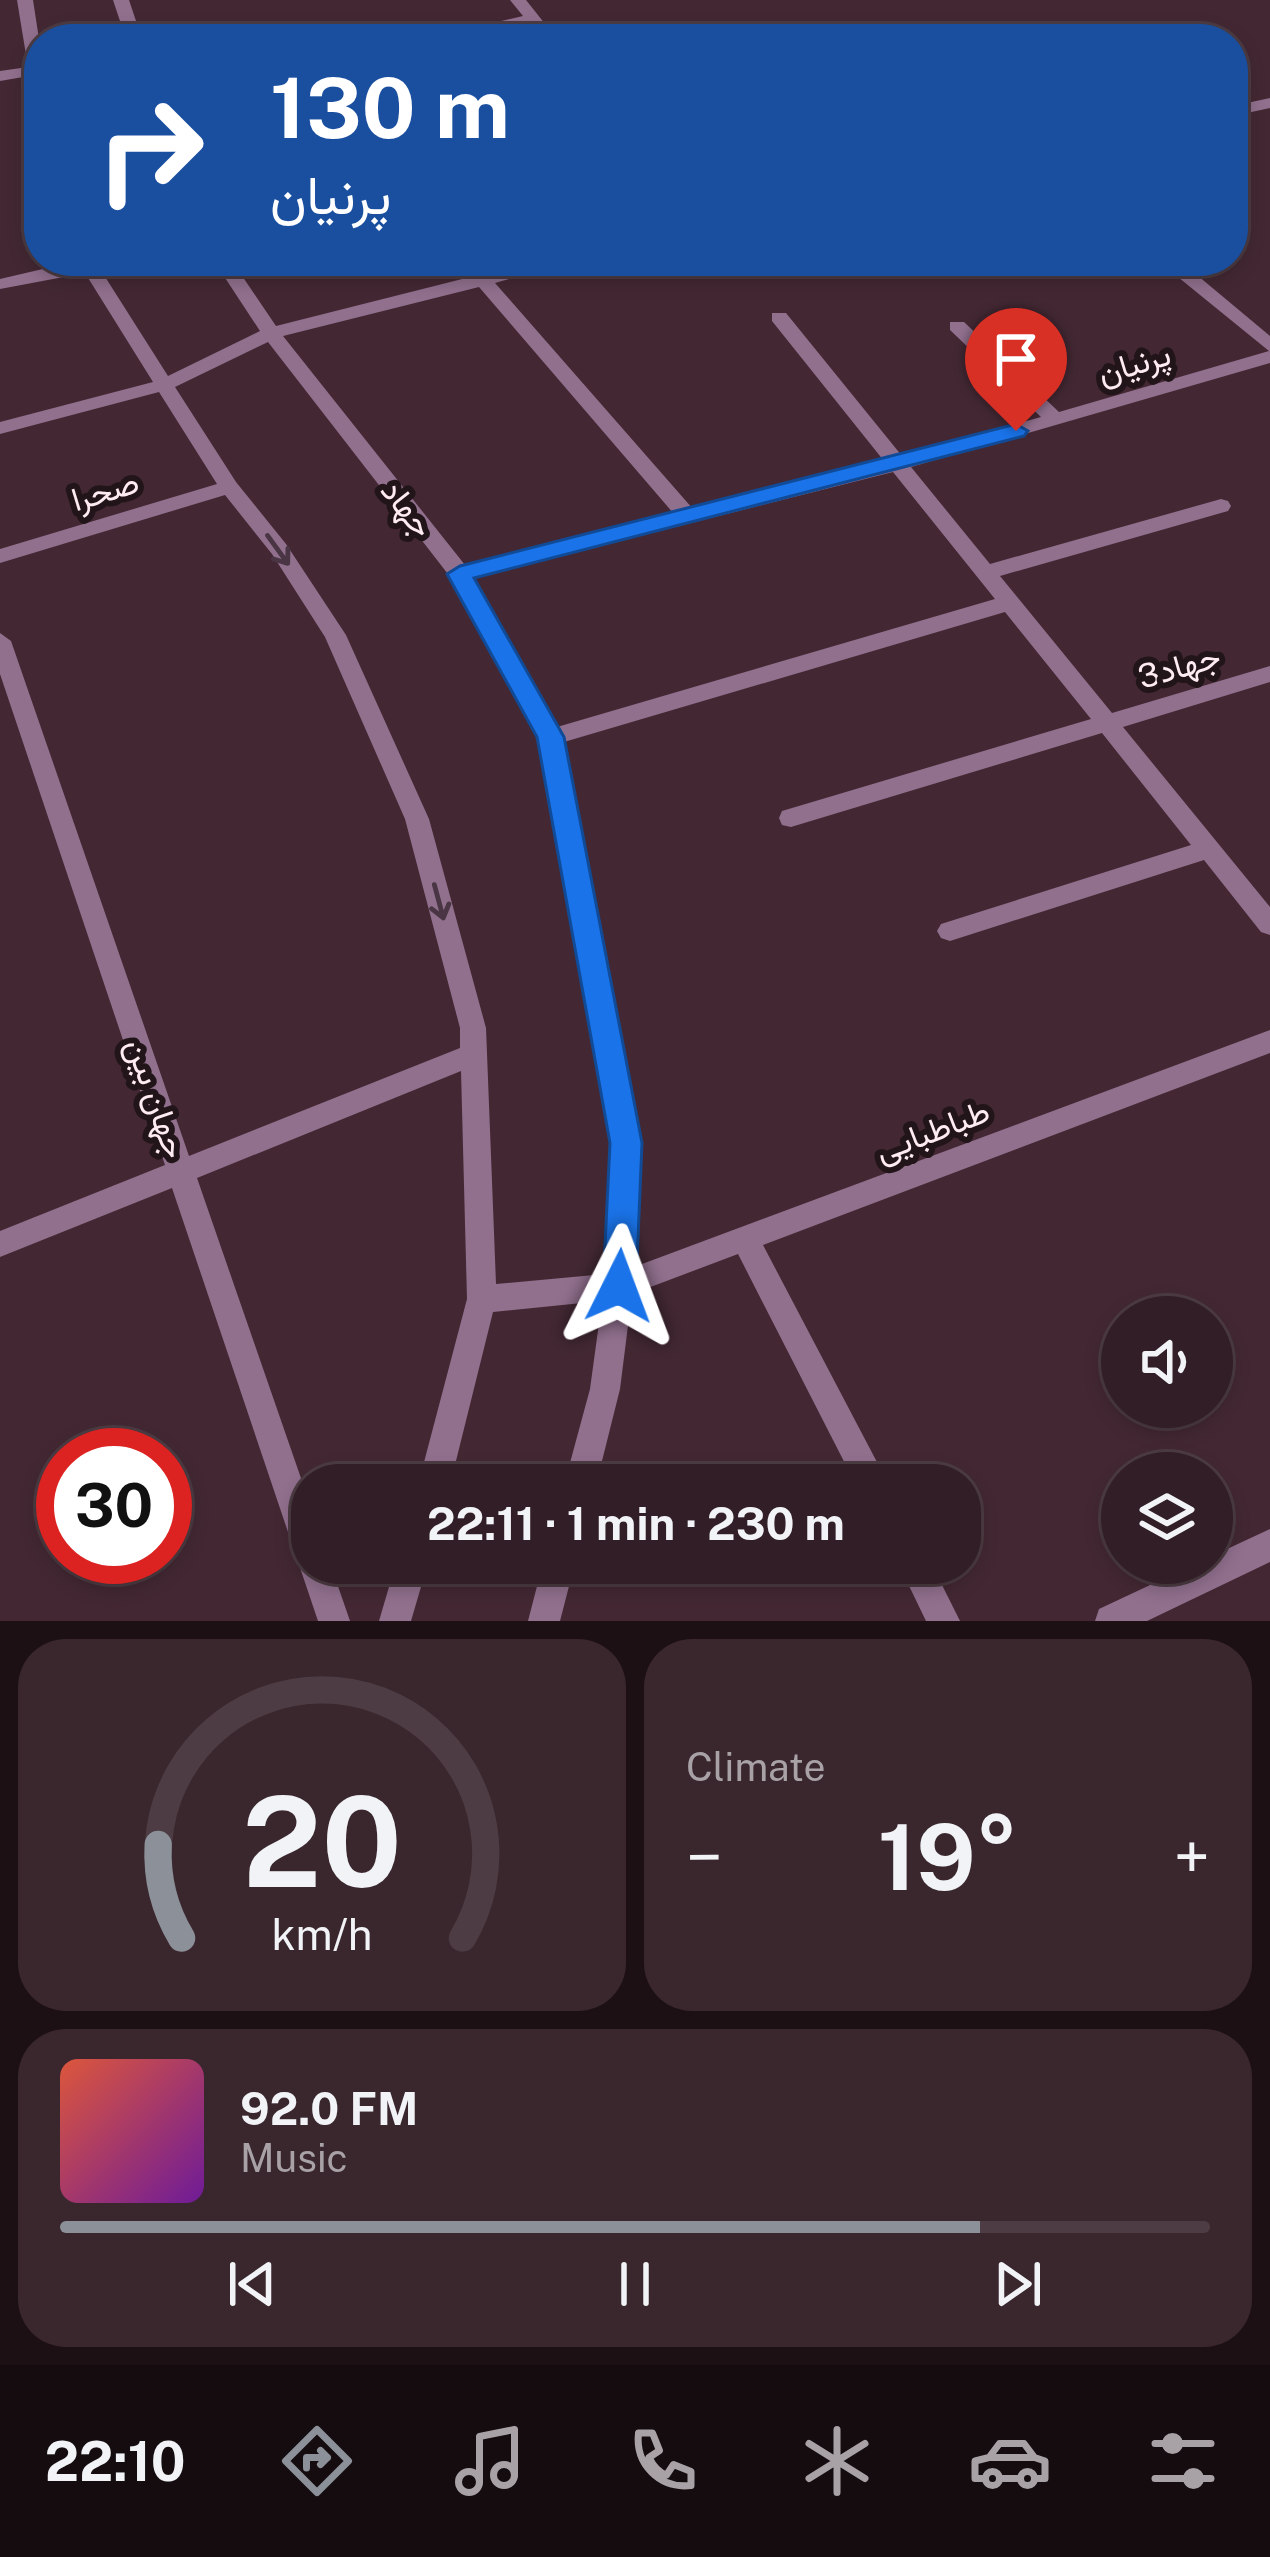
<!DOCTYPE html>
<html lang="en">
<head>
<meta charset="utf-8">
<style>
  body { margin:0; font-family:"Public Sans",Vazirmatn,sans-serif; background:#3a272e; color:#f1f3f6; height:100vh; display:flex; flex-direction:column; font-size:45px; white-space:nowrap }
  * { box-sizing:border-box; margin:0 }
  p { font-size:39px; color:#a8a2a7 }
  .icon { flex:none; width:66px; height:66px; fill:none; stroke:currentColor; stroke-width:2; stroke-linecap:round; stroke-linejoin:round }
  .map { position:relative; height:1621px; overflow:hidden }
  .drawer { display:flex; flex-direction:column; gap:18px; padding:18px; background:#1c1015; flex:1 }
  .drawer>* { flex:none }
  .top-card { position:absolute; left:24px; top:24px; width:1224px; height:252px; border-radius:48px; box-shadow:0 6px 18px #0003,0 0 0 3px #4d3c43; background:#1a4fa0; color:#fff; overflow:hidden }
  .controls { position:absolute; left:1101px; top:1296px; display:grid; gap:24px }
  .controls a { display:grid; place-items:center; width:132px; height:132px; border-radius:50%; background:#321e26; box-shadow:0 6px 18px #0003,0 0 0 3px #4d3c43; font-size:60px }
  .speed { position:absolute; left:36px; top:1428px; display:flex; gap:24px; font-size:60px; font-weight:700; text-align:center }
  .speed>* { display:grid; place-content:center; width:156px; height:156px; border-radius:50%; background:#321e26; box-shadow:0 6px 18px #0003,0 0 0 3px #4d3c43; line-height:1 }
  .speed .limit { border:18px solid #d22; background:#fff; color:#111 }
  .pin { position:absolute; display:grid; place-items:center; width:102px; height:102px; color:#fff; margin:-123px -51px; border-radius:50% 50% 50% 0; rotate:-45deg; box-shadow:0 0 12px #0007 }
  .pin .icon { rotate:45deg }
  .me { position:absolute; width:132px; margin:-66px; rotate:3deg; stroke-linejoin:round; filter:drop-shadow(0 0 9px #0008) }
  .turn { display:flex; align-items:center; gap:42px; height:252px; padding:0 48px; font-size:54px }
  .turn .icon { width:156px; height:156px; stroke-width:2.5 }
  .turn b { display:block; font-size:84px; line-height:102px }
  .big { font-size:90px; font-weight:700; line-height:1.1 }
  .drawer .tile { flex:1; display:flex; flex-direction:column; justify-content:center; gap:18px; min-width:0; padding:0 42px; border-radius:48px; background:#3a272e }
  .drawer .dial { align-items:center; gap:0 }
  .dial svg { height:312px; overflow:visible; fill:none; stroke:#4d3c43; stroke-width:7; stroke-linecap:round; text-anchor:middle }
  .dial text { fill:#f1f3f6; stroke:none }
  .song { display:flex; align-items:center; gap:36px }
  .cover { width:144px; height:144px; border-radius:18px; background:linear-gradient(135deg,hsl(10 70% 55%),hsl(280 70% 35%)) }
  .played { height:12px; border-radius:6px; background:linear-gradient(90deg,#8c9099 80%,#4d3c43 80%) }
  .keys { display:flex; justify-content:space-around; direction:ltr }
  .heat { display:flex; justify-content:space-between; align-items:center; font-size:66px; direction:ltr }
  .drawer .tiles { flex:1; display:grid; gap:18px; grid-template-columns:1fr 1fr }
  .tile:last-child { grid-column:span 2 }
  .trip { position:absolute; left:291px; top:1464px; width:690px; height:120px; border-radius:48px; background:#321e26; box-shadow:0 6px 18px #0003,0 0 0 3px #4d3c43; font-weight:700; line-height:120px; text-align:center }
  .menu { display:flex; height:192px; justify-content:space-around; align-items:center; background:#140c0f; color:#a8a2a7 }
  .menu .icon { width:84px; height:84px }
  .menu .on { color:#8c9099 }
  .menu b { font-size:54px; color:#f1f3f6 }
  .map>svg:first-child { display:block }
</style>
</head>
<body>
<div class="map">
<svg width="1270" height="1621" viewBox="0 0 1270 1621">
  <rect width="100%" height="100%" fill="#432833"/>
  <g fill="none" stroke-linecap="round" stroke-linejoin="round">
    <!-- street -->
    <path fill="#91708e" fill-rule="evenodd" d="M17 0H33L39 39V92L31 87 29 76 0 81V71L28 67Z
      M113 0H129L142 39H126Z
      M510 0H526L557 39H541L529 24 454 39H422L523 16Z
      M1270 98V108L1233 116V106Z
      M77 261H95L168 376 260 331 214 261H232L276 326 482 274 540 261H571L495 283 693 509 884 461 772 321V313H786L902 456 1041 417 950 330V322H964L1059 412 1269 351 1173 273V265H1185L1270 336V363L911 467 990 564 1221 499 1228 501 1231 506 1228 511 1000 576 1112 713 1270 666V682L1123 727 1270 907V935L1261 932 1204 860 950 941 941 938 937 931 941 924 1191 845 1102 733 791 827 782 825 779 818 782 811 1091 719 1005 612 564 742 640 1143 634 1267 1270 1030V1053L763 1245 889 1485H856L738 1254 632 1294 620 1389 596 1485H564L590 1389 602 1301 493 1312 450 1485H418L467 1299 461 1071 197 1178 312 1510V1563H330L350 1621H318L172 1188 0 1257V1231L165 1165 0 674V633L11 641 189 1156 460 1048V1028L405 819 325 637 272 554 225 495 0 563V549L217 484 159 392 0 434V422L153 382 85 273 0 289V279ZM479 287 674 514 465 565 283 336ZM268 342 451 578 539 737 612 1143 605 1274 496 1284 486 1028 429 819 346 635 286 544 236 482 175 387ZM893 472 995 599 557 727 473 578Z
      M1270 1529V1562L1147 1621H1095L1099 1609 1197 1563H1212V1556Z
      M396 1563H428L411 1621H379Z
      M543 1563H575L560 1621H528Z
      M898 1563H931L960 1621H926Z"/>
  </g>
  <!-- one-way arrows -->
  <defs><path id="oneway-shaft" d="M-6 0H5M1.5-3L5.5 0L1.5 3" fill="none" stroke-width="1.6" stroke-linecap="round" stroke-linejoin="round" transform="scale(3)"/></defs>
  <g stroke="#493543">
    <use href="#oneway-shaft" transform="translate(278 550) rotate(54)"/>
    <use href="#oneway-shaft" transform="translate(439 902) rotate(75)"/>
  </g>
  <!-- route -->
  <path fill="#1a73e8" stroke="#114b97" stroke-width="3" d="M1016 424 1028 431 1024 436 474 578 564 737 642 1143 636 1286 631 1297 619 1302 607 1297 603 1286 610 1143 537 737 447 574 460 566Z"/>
  <g text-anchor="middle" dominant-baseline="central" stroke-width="12" stroke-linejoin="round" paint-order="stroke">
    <!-- street labels -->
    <g font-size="33" fill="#feecf2" stroke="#22151a">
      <text transform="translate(1134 363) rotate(-17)">پرنیان</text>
      <text transform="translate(105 490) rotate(-17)">صحرا</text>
      <text transform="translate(408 508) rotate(52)">جهاد</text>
      <text transform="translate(1179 666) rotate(-16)">جهاد3</text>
      <text transform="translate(157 1098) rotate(71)">جهان بین</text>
      <text transform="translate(932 1130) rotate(-21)">طباطبایی</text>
    </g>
  </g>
</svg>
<div class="controls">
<a><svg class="icon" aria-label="sound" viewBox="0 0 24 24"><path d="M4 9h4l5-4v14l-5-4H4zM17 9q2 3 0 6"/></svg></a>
<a><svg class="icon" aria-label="layers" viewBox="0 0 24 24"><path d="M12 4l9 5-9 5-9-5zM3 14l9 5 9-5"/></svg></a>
</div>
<div class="speed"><div class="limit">30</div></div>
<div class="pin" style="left:1016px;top:431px;background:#d93025"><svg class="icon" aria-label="arrive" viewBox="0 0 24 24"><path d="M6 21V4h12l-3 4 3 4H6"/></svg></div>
<svg class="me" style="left:619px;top:1286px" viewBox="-20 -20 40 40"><path d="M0-17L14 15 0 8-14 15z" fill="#1a73e8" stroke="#fff" stroke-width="4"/></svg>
<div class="trip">22:11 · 1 min · 230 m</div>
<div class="top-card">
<div class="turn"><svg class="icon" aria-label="right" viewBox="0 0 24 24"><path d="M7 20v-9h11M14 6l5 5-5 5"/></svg><div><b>130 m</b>پرنیان</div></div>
</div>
</div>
<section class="drawer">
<div class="tiles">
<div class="tile dial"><svg viewBox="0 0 100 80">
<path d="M14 69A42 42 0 1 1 86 69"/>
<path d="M14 69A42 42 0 0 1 8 45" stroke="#8c9099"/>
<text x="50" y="56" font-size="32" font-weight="700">20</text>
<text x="50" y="72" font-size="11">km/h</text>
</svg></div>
<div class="tile"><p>Climate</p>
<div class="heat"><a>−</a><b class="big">19°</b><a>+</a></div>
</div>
<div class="tile">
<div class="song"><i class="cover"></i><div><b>92.0 FM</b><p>Music</p></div></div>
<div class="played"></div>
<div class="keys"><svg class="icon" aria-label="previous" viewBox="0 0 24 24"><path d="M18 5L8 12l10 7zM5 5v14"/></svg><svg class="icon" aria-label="pause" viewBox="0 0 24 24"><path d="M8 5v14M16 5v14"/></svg><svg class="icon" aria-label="next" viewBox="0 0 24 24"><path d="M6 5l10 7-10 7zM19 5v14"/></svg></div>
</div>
</div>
</section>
<nav class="menu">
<b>22:10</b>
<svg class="icon on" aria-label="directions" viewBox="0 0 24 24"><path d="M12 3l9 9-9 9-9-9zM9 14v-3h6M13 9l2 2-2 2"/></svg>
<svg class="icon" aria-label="music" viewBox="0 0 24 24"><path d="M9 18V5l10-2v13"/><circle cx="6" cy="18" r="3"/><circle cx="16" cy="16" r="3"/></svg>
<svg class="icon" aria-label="phone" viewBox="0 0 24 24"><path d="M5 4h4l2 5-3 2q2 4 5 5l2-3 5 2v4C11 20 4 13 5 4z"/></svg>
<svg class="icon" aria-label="climate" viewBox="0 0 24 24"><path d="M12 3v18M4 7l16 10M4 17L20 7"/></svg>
<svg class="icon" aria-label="car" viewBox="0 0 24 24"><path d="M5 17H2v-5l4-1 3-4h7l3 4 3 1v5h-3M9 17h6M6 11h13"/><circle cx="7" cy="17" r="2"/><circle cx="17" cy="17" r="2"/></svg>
<svg class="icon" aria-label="filters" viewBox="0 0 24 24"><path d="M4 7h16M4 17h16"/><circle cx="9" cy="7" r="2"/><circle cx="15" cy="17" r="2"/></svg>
</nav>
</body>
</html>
